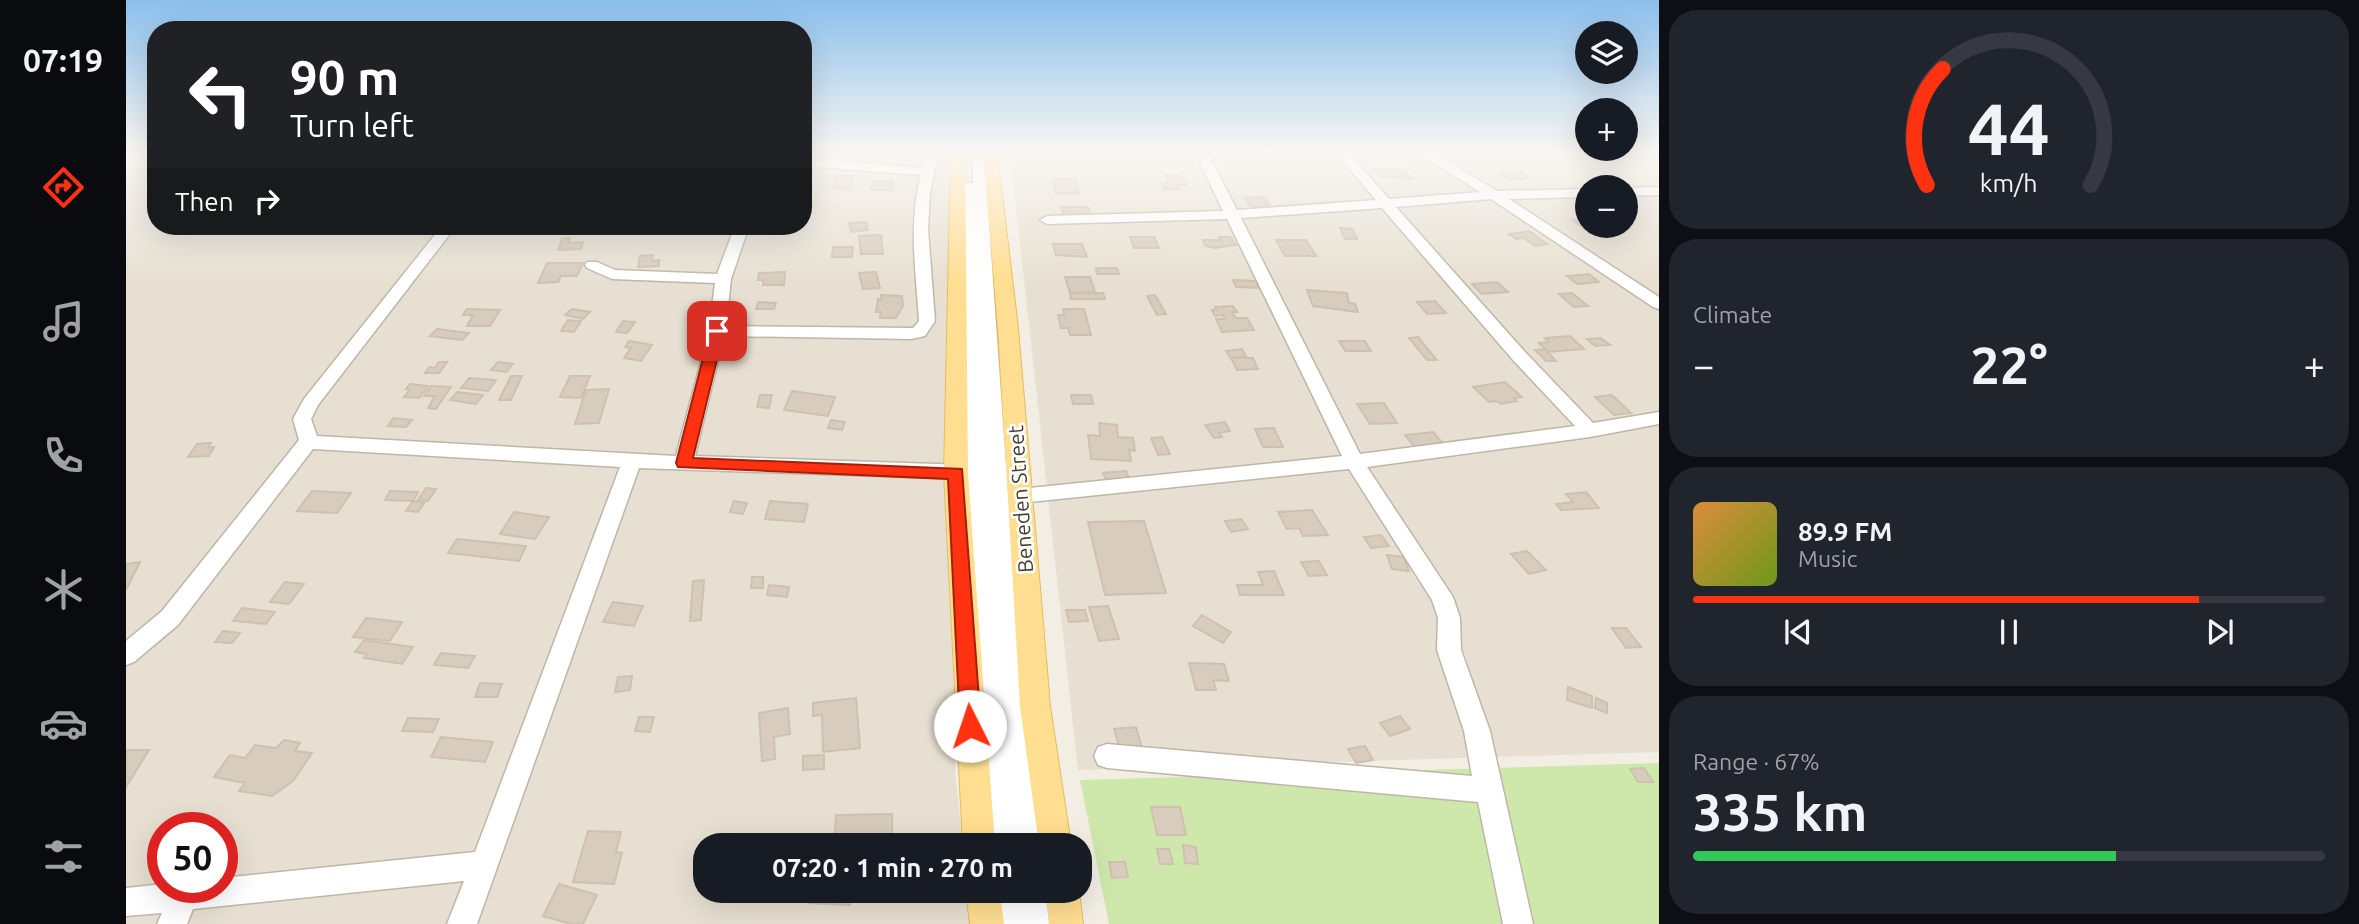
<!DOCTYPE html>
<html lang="en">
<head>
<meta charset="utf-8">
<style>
  body { margin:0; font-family:Ubuntu,sans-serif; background:#20242c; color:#f1f3f6; height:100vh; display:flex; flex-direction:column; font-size:26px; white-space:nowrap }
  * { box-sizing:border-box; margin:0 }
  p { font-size:23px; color:#9ea1a6 }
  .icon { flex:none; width:38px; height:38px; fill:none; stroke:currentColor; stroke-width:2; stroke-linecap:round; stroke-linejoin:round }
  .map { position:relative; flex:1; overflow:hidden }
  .drawer { display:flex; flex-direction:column; gap:10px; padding:10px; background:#0d0f14; width:700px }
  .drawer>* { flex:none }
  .hud { position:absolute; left:21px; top:21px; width:665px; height:214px; border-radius:28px; box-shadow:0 7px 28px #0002; background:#202124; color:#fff; overflow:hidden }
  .controls { position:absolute; left:1449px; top:21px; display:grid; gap:14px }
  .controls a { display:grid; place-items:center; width:63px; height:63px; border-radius:50%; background:#171b24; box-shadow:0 7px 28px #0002; font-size:35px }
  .speed { position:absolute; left:21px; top:812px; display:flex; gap:14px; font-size:35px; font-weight:700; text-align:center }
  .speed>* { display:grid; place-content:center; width:91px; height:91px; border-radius:50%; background:#171b24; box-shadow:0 7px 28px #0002; line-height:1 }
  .speed .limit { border:10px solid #d22; background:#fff; color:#111 }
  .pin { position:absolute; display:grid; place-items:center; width:60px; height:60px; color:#fff; margin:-30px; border-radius:14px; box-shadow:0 4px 10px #0006 }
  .me { position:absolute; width:77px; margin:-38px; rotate:356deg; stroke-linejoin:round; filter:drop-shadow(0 0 5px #0008) }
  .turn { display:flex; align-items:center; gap:24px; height:147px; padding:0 28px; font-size:32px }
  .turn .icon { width:91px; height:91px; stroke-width:2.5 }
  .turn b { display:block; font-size:49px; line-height:60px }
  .then { display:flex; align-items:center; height:66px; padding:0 28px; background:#0003; gap:14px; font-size:26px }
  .big { font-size:52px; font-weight:600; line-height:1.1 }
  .drawer .card { flex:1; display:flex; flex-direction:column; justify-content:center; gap:10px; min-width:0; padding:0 24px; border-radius:28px; background:#20242c }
  .drawer .dial { align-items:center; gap:0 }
  .dial svg { height:182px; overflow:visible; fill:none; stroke:#363941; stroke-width:7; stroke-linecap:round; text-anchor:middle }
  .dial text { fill:#f1f3f6; stroke:none }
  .song { display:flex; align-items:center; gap:21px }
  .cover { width:84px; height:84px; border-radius:10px; background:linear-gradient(135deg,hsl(30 70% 55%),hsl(80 70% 35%)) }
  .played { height:7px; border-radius:4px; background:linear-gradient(90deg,#fe3110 80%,#363941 80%) }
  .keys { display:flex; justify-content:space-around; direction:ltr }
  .heat { display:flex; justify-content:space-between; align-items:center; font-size:38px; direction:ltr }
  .charge { height:10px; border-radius:5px; background:linear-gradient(90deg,#34c759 67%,#363941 0) }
  .trip { position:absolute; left:567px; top:833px; width:399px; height:70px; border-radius:28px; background:#171b24; box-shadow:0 7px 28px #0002; font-weight:600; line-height:70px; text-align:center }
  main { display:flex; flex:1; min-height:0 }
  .dock { display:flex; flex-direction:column; width:126px; justify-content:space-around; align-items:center; background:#090b0e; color:#9ea1a6 }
  .dock .icon { width:49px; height:49px }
  .dock .active { color:#fe3110 }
  .dock b { font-size:32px; color:#f1f3f6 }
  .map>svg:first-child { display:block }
</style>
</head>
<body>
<main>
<nav class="dock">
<b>07:19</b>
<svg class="icon active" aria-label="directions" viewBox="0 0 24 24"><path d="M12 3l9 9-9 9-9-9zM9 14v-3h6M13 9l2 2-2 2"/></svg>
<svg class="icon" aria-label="music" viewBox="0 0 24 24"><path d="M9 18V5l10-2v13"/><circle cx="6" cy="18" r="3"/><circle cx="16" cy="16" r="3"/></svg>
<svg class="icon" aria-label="phone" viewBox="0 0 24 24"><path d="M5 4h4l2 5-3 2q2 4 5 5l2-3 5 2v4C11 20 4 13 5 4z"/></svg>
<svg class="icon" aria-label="climate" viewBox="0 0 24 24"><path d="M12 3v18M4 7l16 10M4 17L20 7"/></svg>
<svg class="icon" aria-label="car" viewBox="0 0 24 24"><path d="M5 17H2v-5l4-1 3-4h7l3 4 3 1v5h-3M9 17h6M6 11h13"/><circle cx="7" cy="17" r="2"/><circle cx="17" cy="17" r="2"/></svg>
<svg class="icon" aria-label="filters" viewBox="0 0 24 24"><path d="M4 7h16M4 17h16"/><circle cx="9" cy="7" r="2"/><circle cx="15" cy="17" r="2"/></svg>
</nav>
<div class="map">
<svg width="1533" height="924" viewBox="0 0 1533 924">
  <rect width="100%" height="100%" fill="#f3eee4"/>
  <!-- residential -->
  <path fill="#e7e0d2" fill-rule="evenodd" d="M30 152V226H677V152H834L829 772 837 845H579V891H842L845 924H0V176ZM37 828H96V887H37Z
    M884 152H1533V752L952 770ZM1461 187H1500V226H1461Z"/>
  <!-- green -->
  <path fill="#cee8ac" d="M1533 763V924H983L954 780Z"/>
  <!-- building -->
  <path fill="#d7ccbd" stroke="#cfc1ad" stroke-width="2" d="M999 152H1014L1017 161 994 158 992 154Z
    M1276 168 1287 179 1254 176 1248 169Z
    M1392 171 1403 178 1384 180 1373 173Z
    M710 176H726L724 189 707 188Z
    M1040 176H1055L1060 185H1052L1053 189H1038L1035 183H1043Z
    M927 179H950L953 193H930Z
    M746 181H767L766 190H745Z
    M1137 197 1144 205 1125 206 1118 198Z
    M935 207H962L966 216H938Z
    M1461 219V226H1472L1480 232 1464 233 1447 220Z
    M740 222 742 230 725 232 723 223Z
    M1214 228 1226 229 1231 239H1219Z
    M1403 231 1421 244 1409 246 1398 238 1390 239 1383 234Z
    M755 235 757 254H735L733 236Z
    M1004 237H1028L1033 248H1008Z
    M1093 237H1105L1110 245 1089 248 1079 246 1077 240H1095Z
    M444 238 443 243 457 242 455 249 432 250 436 239Z
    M1150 240H1180L1190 256H1159Z
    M927 244H956L961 257 930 255Z
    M707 247H727L726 257H706Z
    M527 255 526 261 533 260V266L512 267 514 256Z
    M421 263H457L451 276H435L432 282 412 283Z
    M970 268H991L993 274H971Z
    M659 272 658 285H637V280H632L633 273Z
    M750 272 754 288 737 289 733 273Z
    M1463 274 1473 282 1451 284 1441 276Z
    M939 277H964L969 292 944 293Z
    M1107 280 1130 281 1133 288 1110 287Z
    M1371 282 1382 292 1356 294 1346 284Z
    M1181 290 1221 293 1223 303 1229 304 1232 312 1187 306Z
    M944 293H977L979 299H945Z
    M1446 293 1462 306 1448 307 1433 294Z
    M755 295 776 296 777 306 770 318H754L755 312H750L752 299 755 300Z
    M1029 295 1040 314 1031 315 1021 296Z
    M1309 301 1320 313 1301 314 1291 302Z
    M632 302 650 303 648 309H630Z
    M1107 306 1111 312H1106L1110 318H1121L1128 330 1096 332 1090 319H1099L1097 315 1089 316 1086 310H1090L1089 307Z
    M341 309 374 310 364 326H341L347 315H337Z
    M446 309 464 312 457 319 439 315Z
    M937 309H958L965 335H944L942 328H935L932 315H938Z
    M442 320 455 321 448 332 435 331Z
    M497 321 509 322 501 333 490 332Z
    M311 329 343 333 336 340 304 336Z
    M1444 336 1458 349 1422 352 1413 343 1423 342 1419 338Z
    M1292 337 1311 360H1301L1283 338Z
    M1475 338 1484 345 1469 346 1461 339Z
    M503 341 526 345 515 361 498 358 505 348 499 347Z
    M1213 341H1239L1245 351H1219Z
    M1116 349 1120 356 1105 358 1100 351Z
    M1419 349 1430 361H1420L1409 350Z
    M1105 358H1127L1132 369 1111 370Z
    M313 362H321L313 373H299L303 367 309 368Z
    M372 362 387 364 380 372 365 370Z
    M385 376H396L385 400H373Z
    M444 376H464L455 398 434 397Z
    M343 378 370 380 362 391 335 388Z
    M1379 382 1396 397 1388 398 1391 401 1375 404 1371 401 1363 402 1347 387Z
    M284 384 302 386 293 398 278 397 284 389H280Z
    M305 386 325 387 310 409 302 408 309 396H298Z
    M483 389 473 423 449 424 460 390Z
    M666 391 709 397 702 416 658 410Z
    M331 392 357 395 350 404 324 400Z
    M634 395H646L643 408 631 407Z
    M945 395H965L967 404H947Z
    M1486 395 1505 413 1488 415 1469 397Z
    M1258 403 1271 423 1244 424 1231 404Z
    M267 418 286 420 280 427 262 426Z
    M705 420 719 422 716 430 702 428Z
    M1099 422 1104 431 1093 433 1096 437 1088 438 1079 425Z
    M973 423 991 425 992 437 1007 438 1009 451 1003 450 1005 461 965 459 962 435 974 436Z
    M1148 428 1157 447H1137L1129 429Z
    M1307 432 1321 448 1292 451 1279 435Z
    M1036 437 1044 454 1032 455 1025 438Z
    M85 443 82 448 88 447 83 456 62 457 71 444Z
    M1000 471 1005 483 982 485 977 473Z
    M300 488 310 489 302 501 292 500Z
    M186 491 225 493 211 513 171 511Z
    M264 491 292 492 287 501 259 500Z
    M1460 492 1473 508 1435 510 1430 504 1447 502 1440 494Z
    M287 501 298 503 292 512 280 511Z
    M608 501 621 503 617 514 604 512Z
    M644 501 682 504 678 522 639 519Z
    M1186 510 1202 535 1177 536 1173 528 1161 529 1152 512Z
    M388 512 423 517 409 539 374 534Z
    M1115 519 1122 529 1105 532 1099 521Z
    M1018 521 1040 593 979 595 962 522Z
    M1255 535 1263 546 1245 548 1238 537Z
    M331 539 400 546 393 561 322 553Z
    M1401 551 1420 570 1403 574 1385 554Z
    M1261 555 1278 557 1283 571 1266 569Z
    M1193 561 1201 575 1183 576 1175 562Z
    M14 562 0 590V564Z
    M1148 571 1158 595H1114L1111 585H1137L1132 572Z
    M626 577H637V588H625Z
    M578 580 575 620 564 621 567 581Z
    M159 582 178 584 163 604 144 602Z
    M643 585 663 587 661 597 641 595Z
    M487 602 517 606 508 626 477 622Z
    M982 606 993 639 973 641 963 607Z
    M116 608 149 612 140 624 107 621Z
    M940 610H959L962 621 943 622Z
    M1076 615 1105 632 1097 643 1067 626Z
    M240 618 276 622 264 641 227 637Z
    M1486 628H1500L1515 647 1500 648Z
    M97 631 114 633 106 643 89 642Z
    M238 640 287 647 276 664 238 658 241 654 229 652Z
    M315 653 349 656 342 668 308 665Z
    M1063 663 1098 664 1103 681 1087 680 1090 690H1070Z
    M506 676 504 690 489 692 492 677Z
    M354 683 376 684 371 697H349Z
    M1442 687 1466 696V708L1441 700Z
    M730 698 734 748 697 752 696 715 687 716V703Z
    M1470 698 1481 703V713L1469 708Z
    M662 708 664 734 648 737 649 759 636 761 633 713Z
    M1274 716 1284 729 1264 736 1254 723Z
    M513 717H528L524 732 509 731Z
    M282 718 313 719 307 732 276 731Z
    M1010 727 1017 751 995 753 988 729Z
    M315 737 367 742 359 762 305 757Z
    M158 740 174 743 169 751 186 753 167 781 146 796 113 791 119 783 88 777 104 755 119 758 129 745 150 748Z
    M1239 746 1247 760 1230 763 1222 749Z
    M0 750H23L0 787Z
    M698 755V769L677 770V756Z
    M1518 768 1527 782H1512L1504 769Z
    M1025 807H1054L1060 835H1031Z
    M766 814V834H709L710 815Z
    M462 831 495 832 490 852 496 853 488 884 447 882Z
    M710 839 739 841V845H709Z
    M1057 845 1070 847 1072 864 1059 863Z
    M1031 849H1043L1047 864H1034Z
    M983 862H999L1002 877 986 878Z
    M433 884 471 895 457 924H445L417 916Z
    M684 891H725L724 905 683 903Z"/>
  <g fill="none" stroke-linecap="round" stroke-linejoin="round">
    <!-- minor casing -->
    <g stroke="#beb6a7" stroke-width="3">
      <path id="minor" d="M801 152H813L804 192 802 229 809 321 799 336 785 339 598 336 569 456 841 465 836 186 838 183H847L846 152H858L880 466 899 469 902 474 899 479 881 481 901 704 920 845H868L853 681 842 479 513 468 351 924H321L338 881 67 909 61 924H31L36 913 0 916V888L37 884V887H96V878L349 852 494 467 187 449 52 625 8 662 0 665V641L36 611 173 440 167 419 178 399 316 226H330L192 405 185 419 191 436 550 456 583 331 589 283 486 279 461 268 459 265 461 262H471L489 270 591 274 609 226H623L605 279 600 326 787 328 793 321C790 273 782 222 795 175L677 166V158L797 168Z
        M1069 152H1081L1111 210 1250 200 1209 152H1222L1263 199 1354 192 1290 152H1306L1371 191 1461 189V197L1383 199 1533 297V309L1527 307 1365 199 1270 207 1399 352 1467 423 1533 412V424L1464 437 1241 467 1327 597 1334 618 1335 650 1364 731 1407 924H1377L1352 802 981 768 972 765 968 756 972 747 981 744 1346 776 1338 731 1311 650 1312 618 1306 600 1223 469 894 503 887 501 884 496 887 491 894 489 1216 456 1101 219 921 224 914 220 921 216 1097 211ZM1256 208 1387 360 1449 426 1234 454 1115 218Z
        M1533 187V195L1500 196V188Z
        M873 891H925L930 924H876Z"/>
    </g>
    <!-- major casing -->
    <g stroke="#e6bc5f" stroke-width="2">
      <path id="major" d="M825 152H839L842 474 869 845H837L818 474Z
        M857 152H871L892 328 924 706 945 845H913L894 706 872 328Z
        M840 891H874L878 924H844Z
        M919 891H953L957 924H923Z"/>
    </g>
    <!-- minor -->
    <use href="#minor" fill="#fff" fill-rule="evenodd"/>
    <!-- major -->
    <use href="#major" fill="#ffde91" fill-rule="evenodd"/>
  </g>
  <!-- sky -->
  <linearGradient id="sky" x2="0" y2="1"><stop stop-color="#8bbfec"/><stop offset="0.54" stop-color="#faf7f3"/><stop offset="1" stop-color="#faf7f3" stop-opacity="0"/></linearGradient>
  <rect width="1533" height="282" fill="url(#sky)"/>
  <!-- route -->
  <path fill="#fe3110" stroke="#a5200a" stroke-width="2" d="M591 327 598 331 567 458 836 469 855 726 852 732 844 735 837 732 834 726 822 479 552 467 550 463 584 331Z"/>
  <g text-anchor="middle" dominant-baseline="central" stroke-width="5" stroke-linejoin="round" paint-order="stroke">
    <!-- street labels -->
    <g font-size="21" fill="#453e34" stroke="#fff">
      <text transform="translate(894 499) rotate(-94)">Beneden Street</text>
    </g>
  </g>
</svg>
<div class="controls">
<a><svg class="icon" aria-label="layers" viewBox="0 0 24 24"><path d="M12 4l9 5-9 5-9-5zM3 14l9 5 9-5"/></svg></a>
<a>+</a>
<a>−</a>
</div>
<div class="speed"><div class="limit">50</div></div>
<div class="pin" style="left:591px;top:331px;background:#d93025"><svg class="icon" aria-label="arrive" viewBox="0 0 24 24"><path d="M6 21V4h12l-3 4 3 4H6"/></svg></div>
<svg class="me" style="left:844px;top:726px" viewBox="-20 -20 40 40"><circle r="19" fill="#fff"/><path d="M0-13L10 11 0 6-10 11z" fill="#fe3110"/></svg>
<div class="trip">07:20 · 1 min · 270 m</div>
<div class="hud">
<div class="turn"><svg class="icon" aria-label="left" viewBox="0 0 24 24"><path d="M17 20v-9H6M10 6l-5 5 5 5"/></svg><div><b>90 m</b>Turn left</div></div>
<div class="then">Then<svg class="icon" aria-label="right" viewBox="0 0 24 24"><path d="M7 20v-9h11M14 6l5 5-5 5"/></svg></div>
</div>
</div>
<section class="drawer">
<div class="card dial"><svg viewBox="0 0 100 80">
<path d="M14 69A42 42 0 1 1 86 69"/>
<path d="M14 69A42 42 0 0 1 21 18" stroke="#fe3110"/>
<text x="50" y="56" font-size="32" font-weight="700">44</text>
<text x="50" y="72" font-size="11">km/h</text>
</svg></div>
<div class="card"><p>Climate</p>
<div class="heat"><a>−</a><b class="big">22°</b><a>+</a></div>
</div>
<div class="card">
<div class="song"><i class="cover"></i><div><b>89.9 FM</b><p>Music</p></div></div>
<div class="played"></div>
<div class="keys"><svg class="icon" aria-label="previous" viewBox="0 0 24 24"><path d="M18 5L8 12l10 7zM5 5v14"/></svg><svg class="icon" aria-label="pause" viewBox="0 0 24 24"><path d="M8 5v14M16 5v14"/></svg><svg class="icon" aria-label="next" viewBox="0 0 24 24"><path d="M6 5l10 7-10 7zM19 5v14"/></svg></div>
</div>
<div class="card"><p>Range · 67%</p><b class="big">335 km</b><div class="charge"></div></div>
</section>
</main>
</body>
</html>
